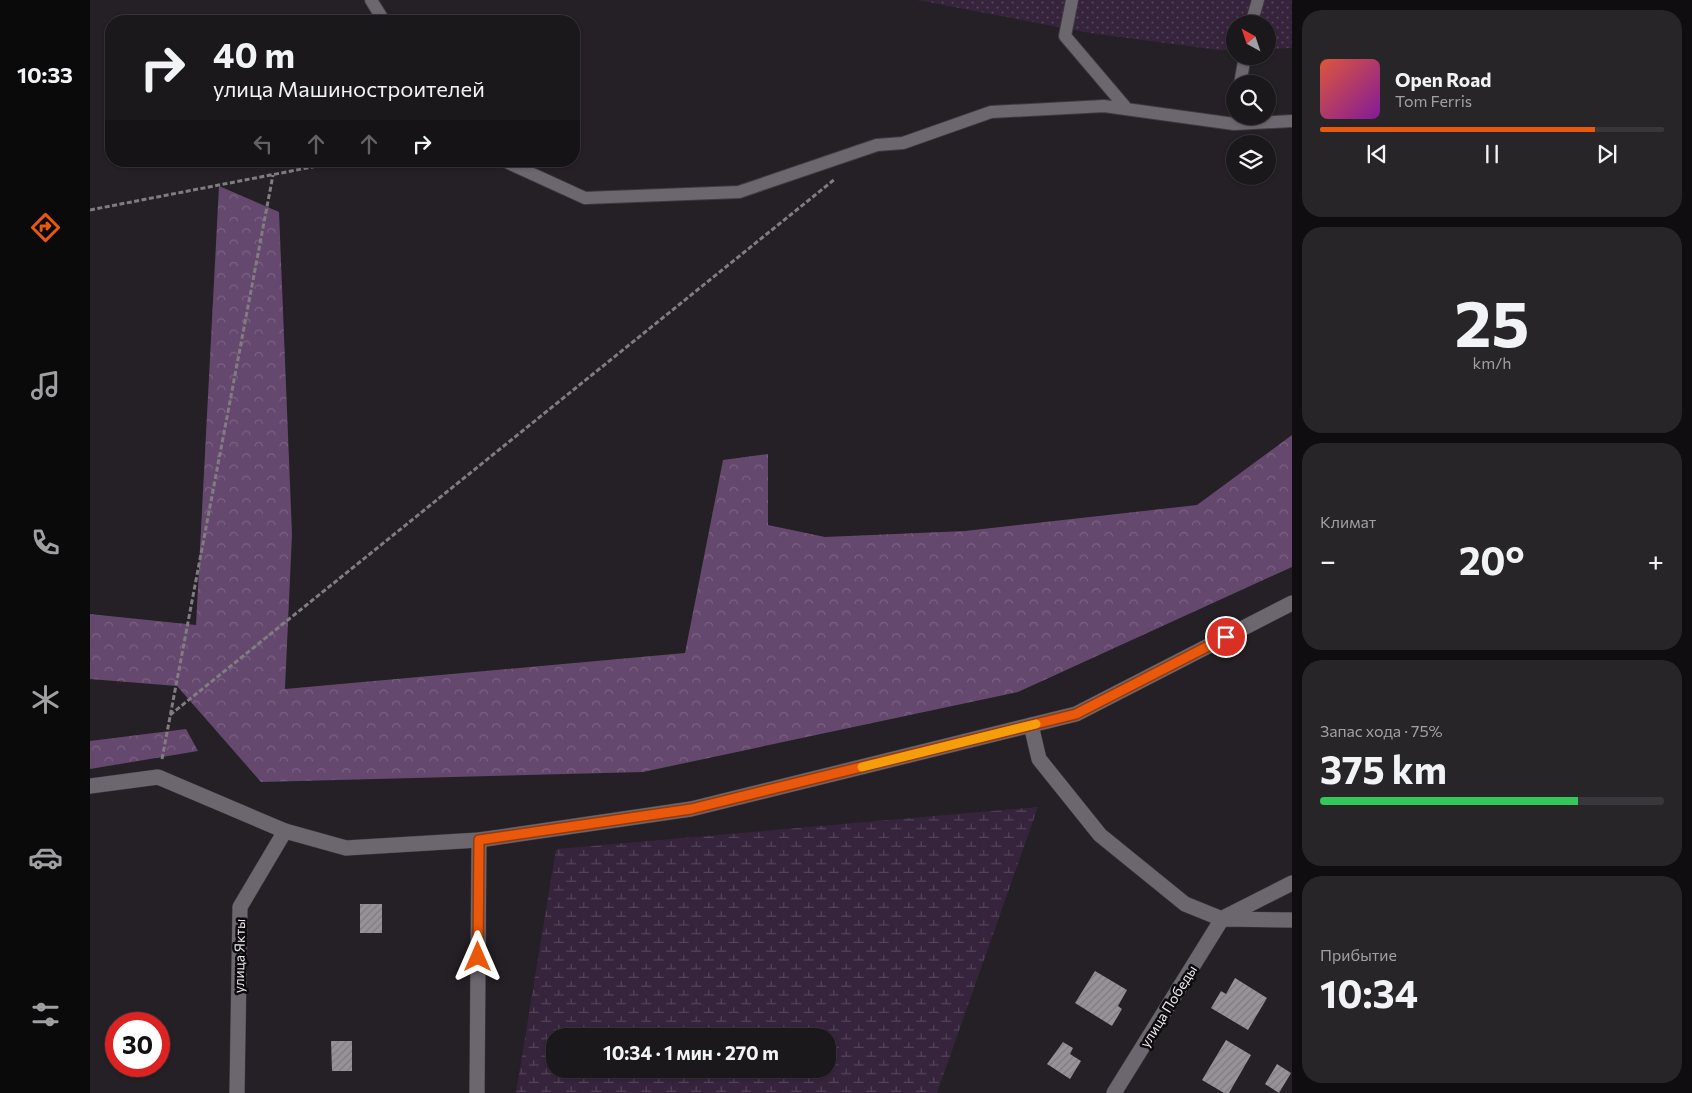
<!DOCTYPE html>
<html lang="ru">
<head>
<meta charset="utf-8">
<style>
  body { margin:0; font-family:Commissioner,sans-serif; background:#282529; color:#f1f3f6; height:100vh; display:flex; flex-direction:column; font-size:19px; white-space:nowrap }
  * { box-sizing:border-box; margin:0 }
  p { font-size:16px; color:#a0a0a3 }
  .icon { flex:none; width:28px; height:28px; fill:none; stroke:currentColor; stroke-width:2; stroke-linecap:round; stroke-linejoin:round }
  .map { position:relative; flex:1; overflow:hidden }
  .drawer { display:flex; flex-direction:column; gap:10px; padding:10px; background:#0f0d0f; width:400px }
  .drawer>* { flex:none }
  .top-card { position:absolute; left:15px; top:15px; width:475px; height:152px; border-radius:20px; box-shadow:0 1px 4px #0004,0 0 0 1px #39373b; background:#1b181c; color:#f1f3f6; overflow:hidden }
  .needle { width:32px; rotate:320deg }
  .buttons { position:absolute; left:1136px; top:15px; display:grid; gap:10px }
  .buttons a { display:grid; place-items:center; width:50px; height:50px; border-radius:50%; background:#1b181c; box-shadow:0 1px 4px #0004,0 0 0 1px #39373b; font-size:25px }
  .speed { position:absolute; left:15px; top:1012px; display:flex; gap:10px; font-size:25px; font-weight:700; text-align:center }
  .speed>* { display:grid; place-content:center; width:65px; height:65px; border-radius:50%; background:#1b181c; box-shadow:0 1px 4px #0004,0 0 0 1px #39373b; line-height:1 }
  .speed .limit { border:8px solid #d22; background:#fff; color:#111 }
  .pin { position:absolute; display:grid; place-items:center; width:42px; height:42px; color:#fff; margin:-21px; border:2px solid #fff; border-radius:50%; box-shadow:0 1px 5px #0007 }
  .me { position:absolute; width:55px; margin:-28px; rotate:0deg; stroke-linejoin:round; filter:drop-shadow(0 0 4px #0008) }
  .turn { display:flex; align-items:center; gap:18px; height:105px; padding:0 25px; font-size:22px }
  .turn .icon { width:65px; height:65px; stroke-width:2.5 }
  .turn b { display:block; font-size:35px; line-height:42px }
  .lanes { display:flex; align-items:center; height:48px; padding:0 25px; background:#0003; justify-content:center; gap:25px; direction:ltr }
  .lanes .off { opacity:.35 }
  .big { font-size:38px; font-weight:700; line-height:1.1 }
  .drawer .tile { flex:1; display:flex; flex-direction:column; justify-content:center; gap:8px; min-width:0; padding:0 18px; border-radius:20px; background:#282529 }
  .drawer .dial { align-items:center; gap:0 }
  .dial b { font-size:65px; line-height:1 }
  .song { display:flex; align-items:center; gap:15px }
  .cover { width:60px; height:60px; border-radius:8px; background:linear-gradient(135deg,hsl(10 70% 55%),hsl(290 70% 35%)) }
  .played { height:5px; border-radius:2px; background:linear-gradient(90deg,#ea580c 80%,#39373b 80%) }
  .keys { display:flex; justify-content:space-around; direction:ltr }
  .heat { display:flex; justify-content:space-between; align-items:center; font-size:28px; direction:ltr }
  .charge { height:8px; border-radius:4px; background:linear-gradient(90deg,#34c759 75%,#39373b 0) }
  .trip { position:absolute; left:456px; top:1028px; width:290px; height:50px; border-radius:20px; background:#1b181c; box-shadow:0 1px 4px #0004,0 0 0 1px #39373b; font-weight:700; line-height:50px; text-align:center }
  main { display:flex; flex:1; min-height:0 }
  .dock { display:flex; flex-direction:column; width:90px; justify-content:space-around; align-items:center; background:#0b0a0b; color:#a0a0a3 }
  .dock .icon { width:35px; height:35px }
  .dock .current { color:#ea580c }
  .dock b { font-size:22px; color:#f1f3f6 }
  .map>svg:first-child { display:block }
</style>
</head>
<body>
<main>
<nav class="dock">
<b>10:33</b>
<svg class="icon current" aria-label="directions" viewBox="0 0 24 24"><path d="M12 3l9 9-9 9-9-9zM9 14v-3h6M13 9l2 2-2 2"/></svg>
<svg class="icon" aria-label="music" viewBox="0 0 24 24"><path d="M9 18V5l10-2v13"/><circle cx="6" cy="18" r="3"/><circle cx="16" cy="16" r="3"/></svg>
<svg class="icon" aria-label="phone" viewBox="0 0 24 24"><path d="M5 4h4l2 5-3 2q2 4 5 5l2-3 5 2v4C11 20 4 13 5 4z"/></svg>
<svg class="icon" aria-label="climate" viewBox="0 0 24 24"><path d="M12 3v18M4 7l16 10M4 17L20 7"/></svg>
<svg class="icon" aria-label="car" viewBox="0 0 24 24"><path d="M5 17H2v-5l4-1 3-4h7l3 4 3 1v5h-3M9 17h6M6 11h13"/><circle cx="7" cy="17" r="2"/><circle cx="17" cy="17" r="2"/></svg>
<svg class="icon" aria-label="filters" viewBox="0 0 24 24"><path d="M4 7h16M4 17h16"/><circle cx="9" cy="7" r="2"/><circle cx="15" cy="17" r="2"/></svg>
</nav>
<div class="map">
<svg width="1202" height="1093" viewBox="0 0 1202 1093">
  <defs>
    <pattern id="forest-crowns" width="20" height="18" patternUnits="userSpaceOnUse" patternTransform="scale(1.25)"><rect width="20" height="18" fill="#65486d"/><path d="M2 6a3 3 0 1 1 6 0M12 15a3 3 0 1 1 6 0" fill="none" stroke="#7b6282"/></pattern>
    <pattern id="wetland-marsh" width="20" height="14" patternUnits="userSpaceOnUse" patternTransform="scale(1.25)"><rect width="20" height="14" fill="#36243c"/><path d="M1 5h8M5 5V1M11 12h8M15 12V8" fill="none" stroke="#534458"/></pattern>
    <pattern id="park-dots" width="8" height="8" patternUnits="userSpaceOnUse" patternTransform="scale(1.25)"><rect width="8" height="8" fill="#36243c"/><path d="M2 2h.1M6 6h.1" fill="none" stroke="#534458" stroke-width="1.8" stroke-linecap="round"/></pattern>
    <pattern id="building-hatch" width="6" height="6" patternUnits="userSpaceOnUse" patternTransform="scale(1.25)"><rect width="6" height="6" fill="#979298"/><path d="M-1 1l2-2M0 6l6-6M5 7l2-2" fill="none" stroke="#7f7b80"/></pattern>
  </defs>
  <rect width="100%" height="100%" fill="#242025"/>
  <!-- forest -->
  <path fill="url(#forest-crowns)" d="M129 186 189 212 202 534 195 689 595 653 633 460 678 454V525L735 537 875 531 1107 505 1202 435V567L928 692 553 772 171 782 87 686 0 679V614L106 625Z
    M96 729 108 751 0 769V741Z"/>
  <!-- wetland -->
  <path fill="url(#wetland-marsh)" fill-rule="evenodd" d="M948 807 847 1093H426L466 849ZM465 1036H738V1069H465Z"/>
  <!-- park -->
  <path fill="url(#park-dots)" d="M827 0H1202V48L1178 49V24H1145V50H1128L1000 33Z"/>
  <!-- building -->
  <path fill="url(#building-hatch)" d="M270 904H292V933H270Z
    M1005 971 1037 990 1028 1006 1032 1009 1022 1026 985 1003Z
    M1145 978 1177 998 1158 1030 1121 1008 1131 991 1136 994Z
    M1136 1040 1161 1055 1139 1093H1134L1112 1080Z
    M241 1041H262V1071H242Z
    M973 1042 983 1048 980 1054 991 1061 980 1079 957 1064Z
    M1187 1064 1201 1073 1189 1093 1175 1084Z"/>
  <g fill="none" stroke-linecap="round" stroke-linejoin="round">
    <!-- lane casing -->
    <g stroke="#3e3a3f" stroke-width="14">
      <path id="lane" d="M281 0 294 21
        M982 0 975 36 1037 109
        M1161 24 1168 0
        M1150 84 1155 56
        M414 161 495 198 649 192 787 145 813 143 901 112 1014 106 1144 124 1202 121"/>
    </g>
    <!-- street casing -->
    <g stroke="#3e3a3f" stroke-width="16">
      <path id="street" d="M941 725 949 759 1010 835 1095 904 1132 919 1202 920
        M1135 917 1202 883
        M147 1093 150 907 195 831
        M387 1093 389 840
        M1024 1093 1132 919"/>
    </g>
    <!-- secondary casing -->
    <g stroke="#3e3a3f" stroke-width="16">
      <path id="secondary" d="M0 786 68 777 195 831 256 848 389 840 601 809 986 714 1202 603"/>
    </g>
    <!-- path -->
    <path stroke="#807c81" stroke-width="3" stroke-dasharray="5 2.5" stroke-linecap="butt" d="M0 210 253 161
      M80 715 745 179
      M72 759 183 175"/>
    <!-- lane -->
    <use href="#lane" stroke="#6c676e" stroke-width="12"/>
    <!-- street -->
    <use href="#street" stroke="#6c676e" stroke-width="15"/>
    <!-- secondary -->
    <use href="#secondary" stroke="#6c676e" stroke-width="15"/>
  </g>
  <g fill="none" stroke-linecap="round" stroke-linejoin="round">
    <!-- route casing -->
    <g stroke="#983908" stroke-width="12">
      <path id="route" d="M388 957 389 840 601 809 986 714 1136 637"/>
    </g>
    <!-- route -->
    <use href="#route" stroke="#ea580c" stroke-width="9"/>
    <!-- slow -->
    <path stroke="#f59e0b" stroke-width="9" d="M772 767 946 724"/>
  </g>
  <g text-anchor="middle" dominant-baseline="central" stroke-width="5" stroke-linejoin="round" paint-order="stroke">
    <!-- street labels -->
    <g font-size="14" fill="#ece9ed" stroke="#0c0a0c">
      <text transform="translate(149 956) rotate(-89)">улица Якты</text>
      <text transform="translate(1078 1006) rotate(-58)">улица Победы</text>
    </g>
  </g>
</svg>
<div class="buttons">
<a><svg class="needle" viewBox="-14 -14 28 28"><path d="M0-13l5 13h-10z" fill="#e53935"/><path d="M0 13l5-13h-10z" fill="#a0a0a3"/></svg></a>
<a><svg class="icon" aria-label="search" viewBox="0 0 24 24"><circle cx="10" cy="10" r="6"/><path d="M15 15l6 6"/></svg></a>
<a><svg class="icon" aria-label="layers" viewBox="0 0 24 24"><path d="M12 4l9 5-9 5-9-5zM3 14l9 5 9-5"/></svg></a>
</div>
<div class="speed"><div class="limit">30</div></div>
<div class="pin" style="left:1136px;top:637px;background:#d93025"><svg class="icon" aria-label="arrive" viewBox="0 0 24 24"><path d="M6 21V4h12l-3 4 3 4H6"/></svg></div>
<svg class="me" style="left:388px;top:957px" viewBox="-20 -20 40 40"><path d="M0-17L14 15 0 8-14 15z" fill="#ea580c" stroke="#fff" stroke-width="4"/></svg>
<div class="trip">10:34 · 1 мин · 270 m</div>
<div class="top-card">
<div class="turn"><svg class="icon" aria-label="right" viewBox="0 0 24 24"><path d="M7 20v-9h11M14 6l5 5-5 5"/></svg><div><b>40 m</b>улица Машиностроителей</div></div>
<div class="lanes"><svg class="icon off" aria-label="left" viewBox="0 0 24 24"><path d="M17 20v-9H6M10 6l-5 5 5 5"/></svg><svg class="icon off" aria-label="ahead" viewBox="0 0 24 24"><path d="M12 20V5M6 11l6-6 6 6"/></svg><svg class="icon off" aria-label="ahead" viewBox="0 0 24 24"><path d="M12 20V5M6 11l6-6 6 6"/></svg><svg class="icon" aria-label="right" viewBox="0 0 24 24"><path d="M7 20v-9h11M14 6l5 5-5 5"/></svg></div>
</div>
</div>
<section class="drawer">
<div class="tile">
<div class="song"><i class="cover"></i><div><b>Open Road</b><p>Tom Ferris</p></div></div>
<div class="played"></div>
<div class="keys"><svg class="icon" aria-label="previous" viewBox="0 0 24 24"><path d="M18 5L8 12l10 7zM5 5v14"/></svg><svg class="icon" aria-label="pause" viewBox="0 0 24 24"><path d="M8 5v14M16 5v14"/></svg><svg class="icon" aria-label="next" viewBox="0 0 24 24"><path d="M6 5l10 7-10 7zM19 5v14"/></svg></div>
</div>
<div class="tile dial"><b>25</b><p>km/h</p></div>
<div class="tile"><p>Климат</p>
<div class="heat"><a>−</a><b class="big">20°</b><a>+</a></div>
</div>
<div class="tile"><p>Запас хода · 75%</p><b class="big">375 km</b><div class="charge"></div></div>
<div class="tile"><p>Прибытие</p><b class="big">10:34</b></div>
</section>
</main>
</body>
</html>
